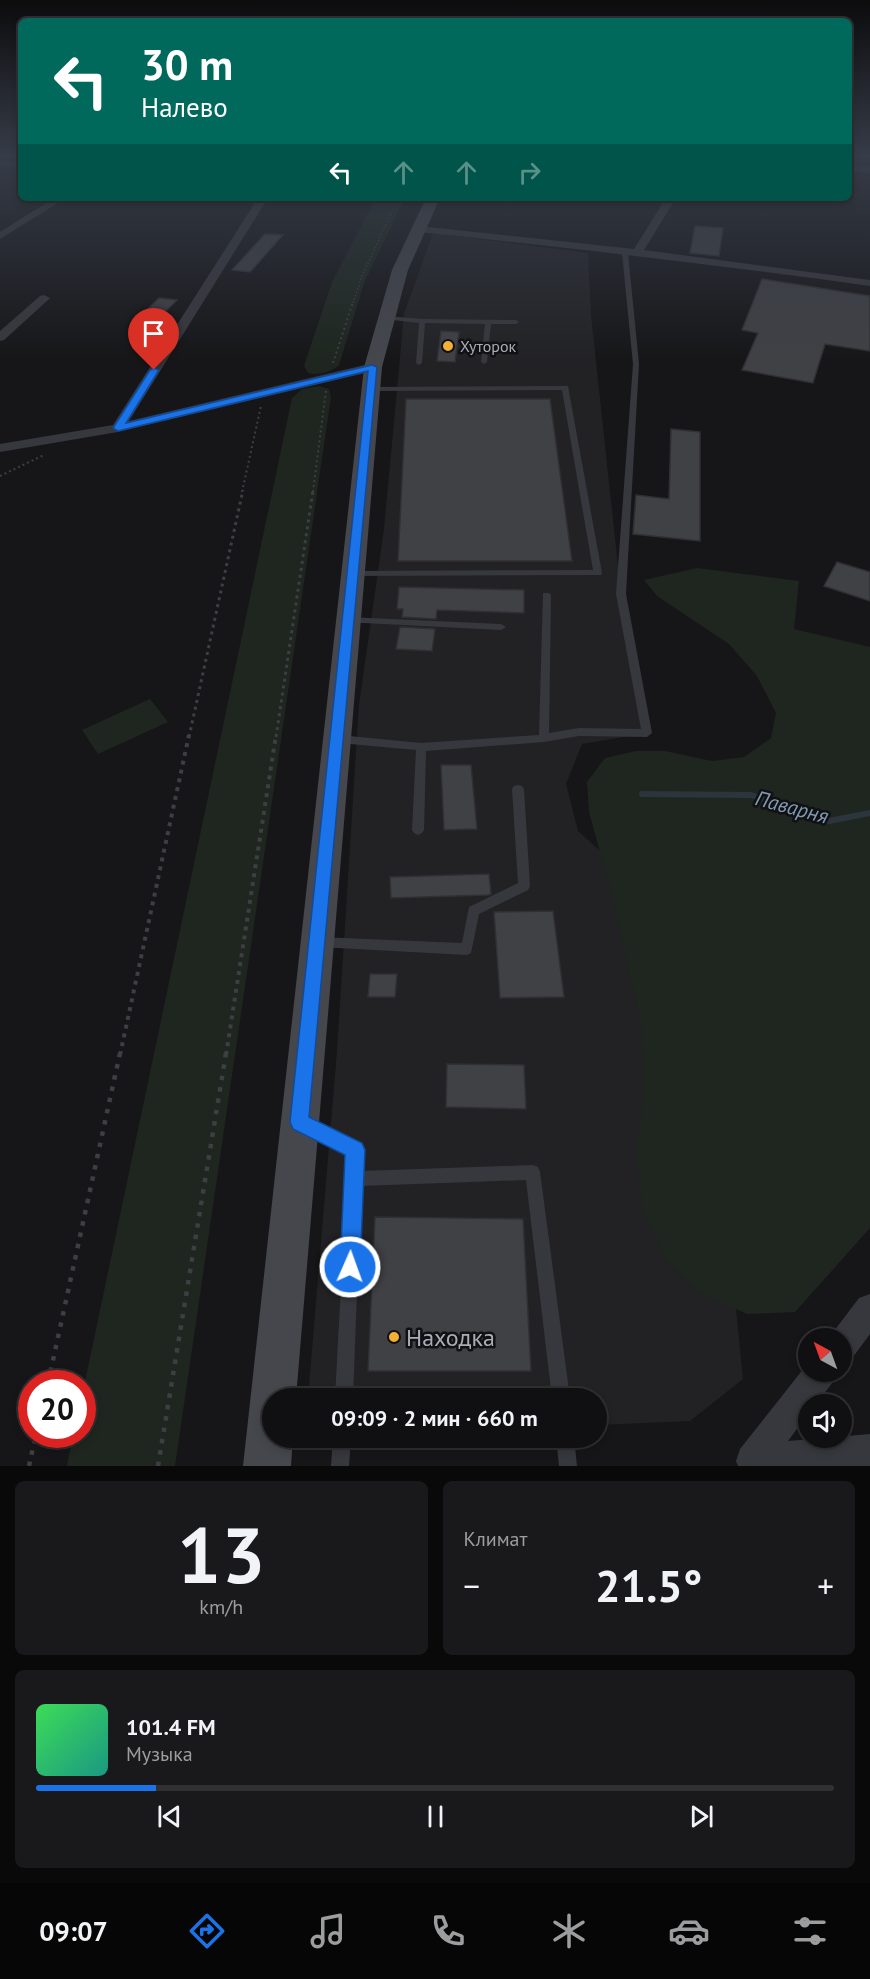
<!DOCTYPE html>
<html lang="ru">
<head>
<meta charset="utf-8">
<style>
  body { margin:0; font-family:"PT Sans",sans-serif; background:#19191b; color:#f1f3f6; height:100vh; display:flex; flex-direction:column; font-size:22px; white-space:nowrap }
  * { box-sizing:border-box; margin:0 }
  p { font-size:20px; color:#9c9d9f }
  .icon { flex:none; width:33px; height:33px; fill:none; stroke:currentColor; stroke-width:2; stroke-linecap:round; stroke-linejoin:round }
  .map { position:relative; height:1466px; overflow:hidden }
  .side { display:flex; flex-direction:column; gap:15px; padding:15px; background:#09090a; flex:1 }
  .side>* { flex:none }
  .banner { position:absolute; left:18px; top:18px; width:834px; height:183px; border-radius:9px; box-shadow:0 3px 9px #0003,0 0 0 2px #303032; background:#00695c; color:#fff; overflow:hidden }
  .needle { width:39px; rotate:319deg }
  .buttons { position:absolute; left:798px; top:1328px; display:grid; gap:12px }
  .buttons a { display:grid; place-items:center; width:54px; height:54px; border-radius:50%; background:#101012; box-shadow:0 3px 9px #0003,0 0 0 2px #303032; font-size:30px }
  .speed { position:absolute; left:18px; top:1370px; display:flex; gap:12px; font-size:30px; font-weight:700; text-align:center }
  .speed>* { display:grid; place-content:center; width:78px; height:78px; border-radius:50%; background:#101012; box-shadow:0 3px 9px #0003,0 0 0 2px #303032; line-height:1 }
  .speed .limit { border:9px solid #d22; background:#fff; color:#111 }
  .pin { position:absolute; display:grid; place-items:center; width:51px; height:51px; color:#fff; margin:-62px -26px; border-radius:50% 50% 50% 0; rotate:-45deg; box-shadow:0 0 6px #0007 }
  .pin .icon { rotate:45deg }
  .me { position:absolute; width:66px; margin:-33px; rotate:2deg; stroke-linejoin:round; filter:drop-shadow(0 0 4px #0008) }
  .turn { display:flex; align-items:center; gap:21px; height:126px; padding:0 24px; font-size:27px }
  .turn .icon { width:78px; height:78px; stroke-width:2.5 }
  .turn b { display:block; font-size:42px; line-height:51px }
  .lanes { display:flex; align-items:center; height:57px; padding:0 24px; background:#0003; justify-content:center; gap:30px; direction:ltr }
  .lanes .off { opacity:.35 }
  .big { font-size:45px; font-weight:600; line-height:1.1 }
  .side .widget { flex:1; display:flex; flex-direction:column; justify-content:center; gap:9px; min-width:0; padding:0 21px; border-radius:9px; background:#19191b }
  .side .dial { align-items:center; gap:0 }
  .dial b { font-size:78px; line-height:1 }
  .song { display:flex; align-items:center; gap:18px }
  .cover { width:72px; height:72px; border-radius:9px; background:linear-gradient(135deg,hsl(130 70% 55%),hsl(170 70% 35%)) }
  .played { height:6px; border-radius:3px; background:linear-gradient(90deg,#1a73e8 15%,#303032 15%) }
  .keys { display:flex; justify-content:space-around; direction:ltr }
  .heat { display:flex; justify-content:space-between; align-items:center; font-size:33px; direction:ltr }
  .side .tiles { flex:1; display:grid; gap:15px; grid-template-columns:1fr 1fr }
  .widget:last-child { grid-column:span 2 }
  .trip { position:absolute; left:262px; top:1388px; width:345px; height:60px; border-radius:30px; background:#101012; box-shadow:0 3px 9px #0003,0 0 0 2px #303032; font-weight:600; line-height:60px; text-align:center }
  .tabs { display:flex; height:96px; justify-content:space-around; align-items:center; background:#060607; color:#9c9d9f }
  .tabs .icon { width:42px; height:42px }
  .tabs .current { color:#1a73e8 }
  .tabs b { font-size:27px; color:#f1f3f6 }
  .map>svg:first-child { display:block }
</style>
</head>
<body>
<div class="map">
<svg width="870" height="1466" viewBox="0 0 870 1466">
  <rect width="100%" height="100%" fill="#161618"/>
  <!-- built -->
  <path fill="#222225" d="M433 233 588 253 591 315 621 594 647 733 582 744 566 784 578 831 703 944 707 1018 743 1379 690 1421 597 1425V1398H308L337 1051 359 705 384 529 404 314Z"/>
  <!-- green -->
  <path fill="#1e261f" d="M376 198H405L364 283 339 365C331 372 319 376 308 373L304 366 332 282Z
    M319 386 329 389 331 397 175 1466H67L73 1434H82L83 1391 292 398 302 389Z
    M697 568 799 581 794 629 870 647V1228L795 1312 747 1314 697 1292 665 1259 642 1207 636 1153 644 1090 641 1022 609 885 589 812 587 782 605 758 636 751H665L712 761 744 757 771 738 776 713 757 676 729 644 657 596 644 580Z
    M150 699 168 722 98 754 82 730Z"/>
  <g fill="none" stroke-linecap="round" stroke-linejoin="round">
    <!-- stream -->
    <path stroke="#2c353c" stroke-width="6" d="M642 794 751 795 829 821 870 813"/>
  </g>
  <!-- building -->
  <path fill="#404145" stroke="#303034" stroke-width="1.5" d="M695 226 723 228 719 256 690 253Z
    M265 234 283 235 250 272 232 270Z
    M762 279 870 296V351L825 344 813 383 742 370 758 333 742 330Z
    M159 298 177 300 149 328 130 326Z
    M441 331 459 332 455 362 437 361Z
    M406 399H550L572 561H398Z
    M671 429 700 432V541L633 534 636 495 669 499Z
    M837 562 870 572V601L824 586Z
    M399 587 524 590V613L437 610 436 619 402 617 403 609H397Z
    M400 627 435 629 432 651 396 649Z
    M441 765H471L477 829 444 830Z
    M489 874 491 894 488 895 391 898 390 877Z
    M553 911 564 997 500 998 494 912Z
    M370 974H397L395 997H368Z
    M447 1064 524 1065 526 1109 446 1107Z
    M375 1217 523 1219 531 1371H368Z"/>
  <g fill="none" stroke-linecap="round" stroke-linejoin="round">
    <!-- path-far4 -->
    <path stroke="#3d3f44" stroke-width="1.5" stroke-dasharray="1.5 2" stroke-linecap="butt" d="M353 303 362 276 398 198"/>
    <!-- path-far3 -->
    <path stroke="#3d3f44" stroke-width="2" stroke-dasharray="2 3" stroke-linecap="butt" d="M333 363 353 302
      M0 476 44 455
      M242 492 261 406
      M313 492 326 390"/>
    <!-- path-far2 -->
    <path stroke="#3d3f44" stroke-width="3" stroke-dasharray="3 4" stroke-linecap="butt" d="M189 737 243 490
      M276 737 313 490"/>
    <!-- path-far1 -->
    <path stroke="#3d3f44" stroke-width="4" stroke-dasharray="4 5" stroke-linecap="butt" d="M120 1055 189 735
      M226 1055 276 735"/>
    <!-- path -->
    <path stroke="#3d3f44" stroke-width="4.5" stroke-dasharray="4.5 7" stroke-linecap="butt" d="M48 1383 120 1053
      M29 1466 36 1434
      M158 1466 226 1053"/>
    <!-- lane -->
    <path fill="#37383d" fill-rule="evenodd" d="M625 251 628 253 639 364 626 594 652 733 647 737 579 736 544 742 426 751 424 830 422 833 418 835 414 833 412 830 416 750 339 743 334 739 339 735 421 743 539 735 543 593H549L551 595 549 733 579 728 641 729 616 594 633 364 622 253Z
      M386 316 422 319 516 320 519 322 516 324H491L487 362 484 364 481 362 485 324 425 323 422 363 419 365 416 363 419 323 384 319 383 318Z
      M568 386 602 573 601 575 348 576V572L351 571 593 570 562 390 370 391 366 389 370 387Z
      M347 617 501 624 506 627 501 630 344 622 342 620Z
      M518 785 522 786 524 789 530 886 528 890 479 914 471 953 467 955 319 947 315 946 313 942 315 938 319 937 462 943 469 907 518 883 512 789 514 786Z
      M308 1119 360 1145 362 1150V1171L533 1165 538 1167 540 1172 570 1398H552L526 1180 361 1186 353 1398H335L348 1154 303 1131 301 1126 303 1121Z
      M333 1437H351L349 1466H331Z
      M556 1437H574L577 1466H559Z"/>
    <!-- street -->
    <path fill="#37383d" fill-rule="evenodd" d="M0 160 21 163V169L0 166Z
      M849 165 870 167V173L849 171Z
      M54 198H66L0 239V232Z
      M258 198H268L129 421 373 363 379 367 378 370 118 432 0 452V444L113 425Z
      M666 198H676L644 250 870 280V286C719 265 571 248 419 232L414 229 419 226 634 249Z
      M44 295 50 298 48 300 4 340 0 341V331L40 296Z
      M870 1294V1334L853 1357 842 1361V1338H830L831 1335 859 1298Z
      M808 1363V1371H838L833 1382 816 1404H808V1414L788 1441 870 1434V1466H738L736 1461 740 1449Z"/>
    <!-- secondary -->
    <path fill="#45474d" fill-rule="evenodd" d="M426 198H440L408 270 382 367 296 1398H273V1437H293L291 1466H243L364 367 392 270Z"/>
  </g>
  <!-- sky -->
  <linearGradient id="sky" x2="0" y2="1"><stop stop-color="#0c0c0d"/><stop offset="0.43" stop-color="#363c48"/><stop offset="1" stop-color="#363c48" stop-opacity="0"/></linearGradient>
  <rect width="870" height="362" fill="url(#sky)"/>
  <!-- route -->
  <path fill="#1a73e8" stroke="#114b97" stroke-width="1.5" d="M372 365 377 367 309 1117 362 1143 365 1150 360 1267 357 1274 350 1277 343 1274 340 1267 345 1155 293 1129 290 1122 368 371 118 431 113 428 150 370 154 368 159 370 126 423Z"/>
  <!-- markers -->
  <g fill="#f2b134" stroke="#111113" stroke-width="2">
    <circle cx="448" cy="346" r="6"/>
    <circle cx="394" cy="1337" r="6"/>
  </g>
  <g text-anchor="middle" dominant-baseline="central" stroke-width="5" stroke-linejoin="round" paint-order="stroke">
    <!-- far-poi labels -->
    <g font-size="16" fill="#a8adb8" stroke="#111113" text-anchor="start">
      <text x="460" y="346">Хуторок</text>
    </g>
    <!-- water labels -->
    <g font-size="21" font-style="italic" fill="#7f9bb3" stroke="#111113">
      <text transform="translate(792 807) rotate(15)">Паварня</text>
    </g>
    <!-- near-poi labels -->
    <g font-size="24" fill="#a8adb8" stroke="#111113" text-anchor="start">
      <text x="406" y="1337">Находка</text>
    </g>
  </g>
</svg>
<div class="buttons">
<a><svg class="needle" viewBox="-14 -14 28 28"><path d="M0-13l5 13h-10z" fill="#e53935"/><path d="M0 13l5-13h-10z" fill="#9c9d9f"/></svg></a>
<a><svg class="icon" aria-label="sound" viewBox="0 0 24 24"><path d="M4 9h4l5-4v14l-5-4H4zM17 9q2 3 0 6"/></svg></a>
</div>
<div class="speed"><div class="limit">20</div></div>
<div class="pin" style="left:154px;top:370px;background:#d93025"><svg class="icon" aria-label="arrive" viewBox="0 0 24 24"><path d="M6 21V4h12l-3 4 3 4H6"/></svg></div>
<svg class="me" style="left:350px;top:1267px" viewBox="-20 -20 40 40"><circle r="17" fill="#1a73e8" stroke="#fff" stroke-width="3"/><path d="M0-11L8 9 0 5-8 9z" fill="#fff"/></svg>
<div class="trip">09:09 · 2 мин · 660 m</div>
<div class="banner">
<div class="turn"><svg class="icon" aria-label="left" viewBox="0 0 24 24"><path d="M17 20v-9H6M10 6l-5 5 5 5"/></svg><div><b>30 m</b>Налево</div></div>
<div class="lanes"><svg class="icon" aria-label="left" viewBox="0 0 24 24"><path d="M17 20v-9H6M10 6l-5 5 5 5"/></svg><svg class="icon off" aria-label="ahead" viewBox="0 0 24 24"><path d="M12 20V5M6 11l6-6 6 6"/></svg><svg class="icon off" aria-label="ahead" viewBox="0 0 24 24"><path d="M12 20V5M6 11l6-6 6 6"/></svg><svg class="icon off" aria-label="right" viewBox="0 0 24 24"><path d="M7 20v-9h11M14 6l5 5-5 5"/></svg></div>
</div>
</div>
<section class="side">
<div class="tiles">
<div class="widget dial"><b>13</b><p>km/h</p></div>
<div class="widget"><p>Климат</p>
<div class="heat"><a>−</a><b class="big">21.5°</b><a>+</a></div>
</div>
<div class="widget">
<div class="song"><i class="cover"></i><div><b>101.4 FM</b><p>Музыка</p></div></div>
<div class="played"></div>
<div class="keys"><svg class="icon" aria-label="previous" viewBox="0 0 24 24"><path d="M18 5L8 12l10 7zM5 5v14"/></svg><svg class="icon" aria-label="pause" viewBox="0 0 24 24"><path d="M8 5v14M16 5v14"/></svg><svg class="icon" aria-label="next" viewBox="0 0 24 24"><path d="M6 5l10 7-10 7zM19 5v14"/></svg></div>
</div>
</div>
</section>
<nav class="tabs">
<b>09:07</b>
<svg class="icon current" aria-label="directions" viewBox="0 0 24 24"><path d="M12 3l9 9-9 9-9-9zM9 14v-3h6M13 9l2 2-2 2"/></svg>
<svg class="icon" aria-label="music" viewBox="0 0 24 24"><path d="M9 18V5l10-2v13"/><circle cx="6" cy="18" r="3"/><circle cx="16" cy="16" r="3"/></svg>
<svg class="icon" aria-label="phone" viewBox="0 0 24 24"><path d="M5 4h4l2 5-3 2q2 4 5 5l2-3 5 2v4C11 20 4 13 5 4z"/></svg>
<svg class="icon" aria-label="climate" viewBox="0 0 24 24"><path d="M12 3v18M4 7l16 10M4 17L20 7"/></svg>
<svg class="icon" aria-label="car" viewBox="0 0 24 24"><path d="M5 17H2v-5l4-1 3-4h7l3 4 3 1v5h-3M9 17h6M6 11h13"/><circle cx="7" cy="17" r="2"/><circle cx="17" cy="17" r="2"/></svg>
<svg class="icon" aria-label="filters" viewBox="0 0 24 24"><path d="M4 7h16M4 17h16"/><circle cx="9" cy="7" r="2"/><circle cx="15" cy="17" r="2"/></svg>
</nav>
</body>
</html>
